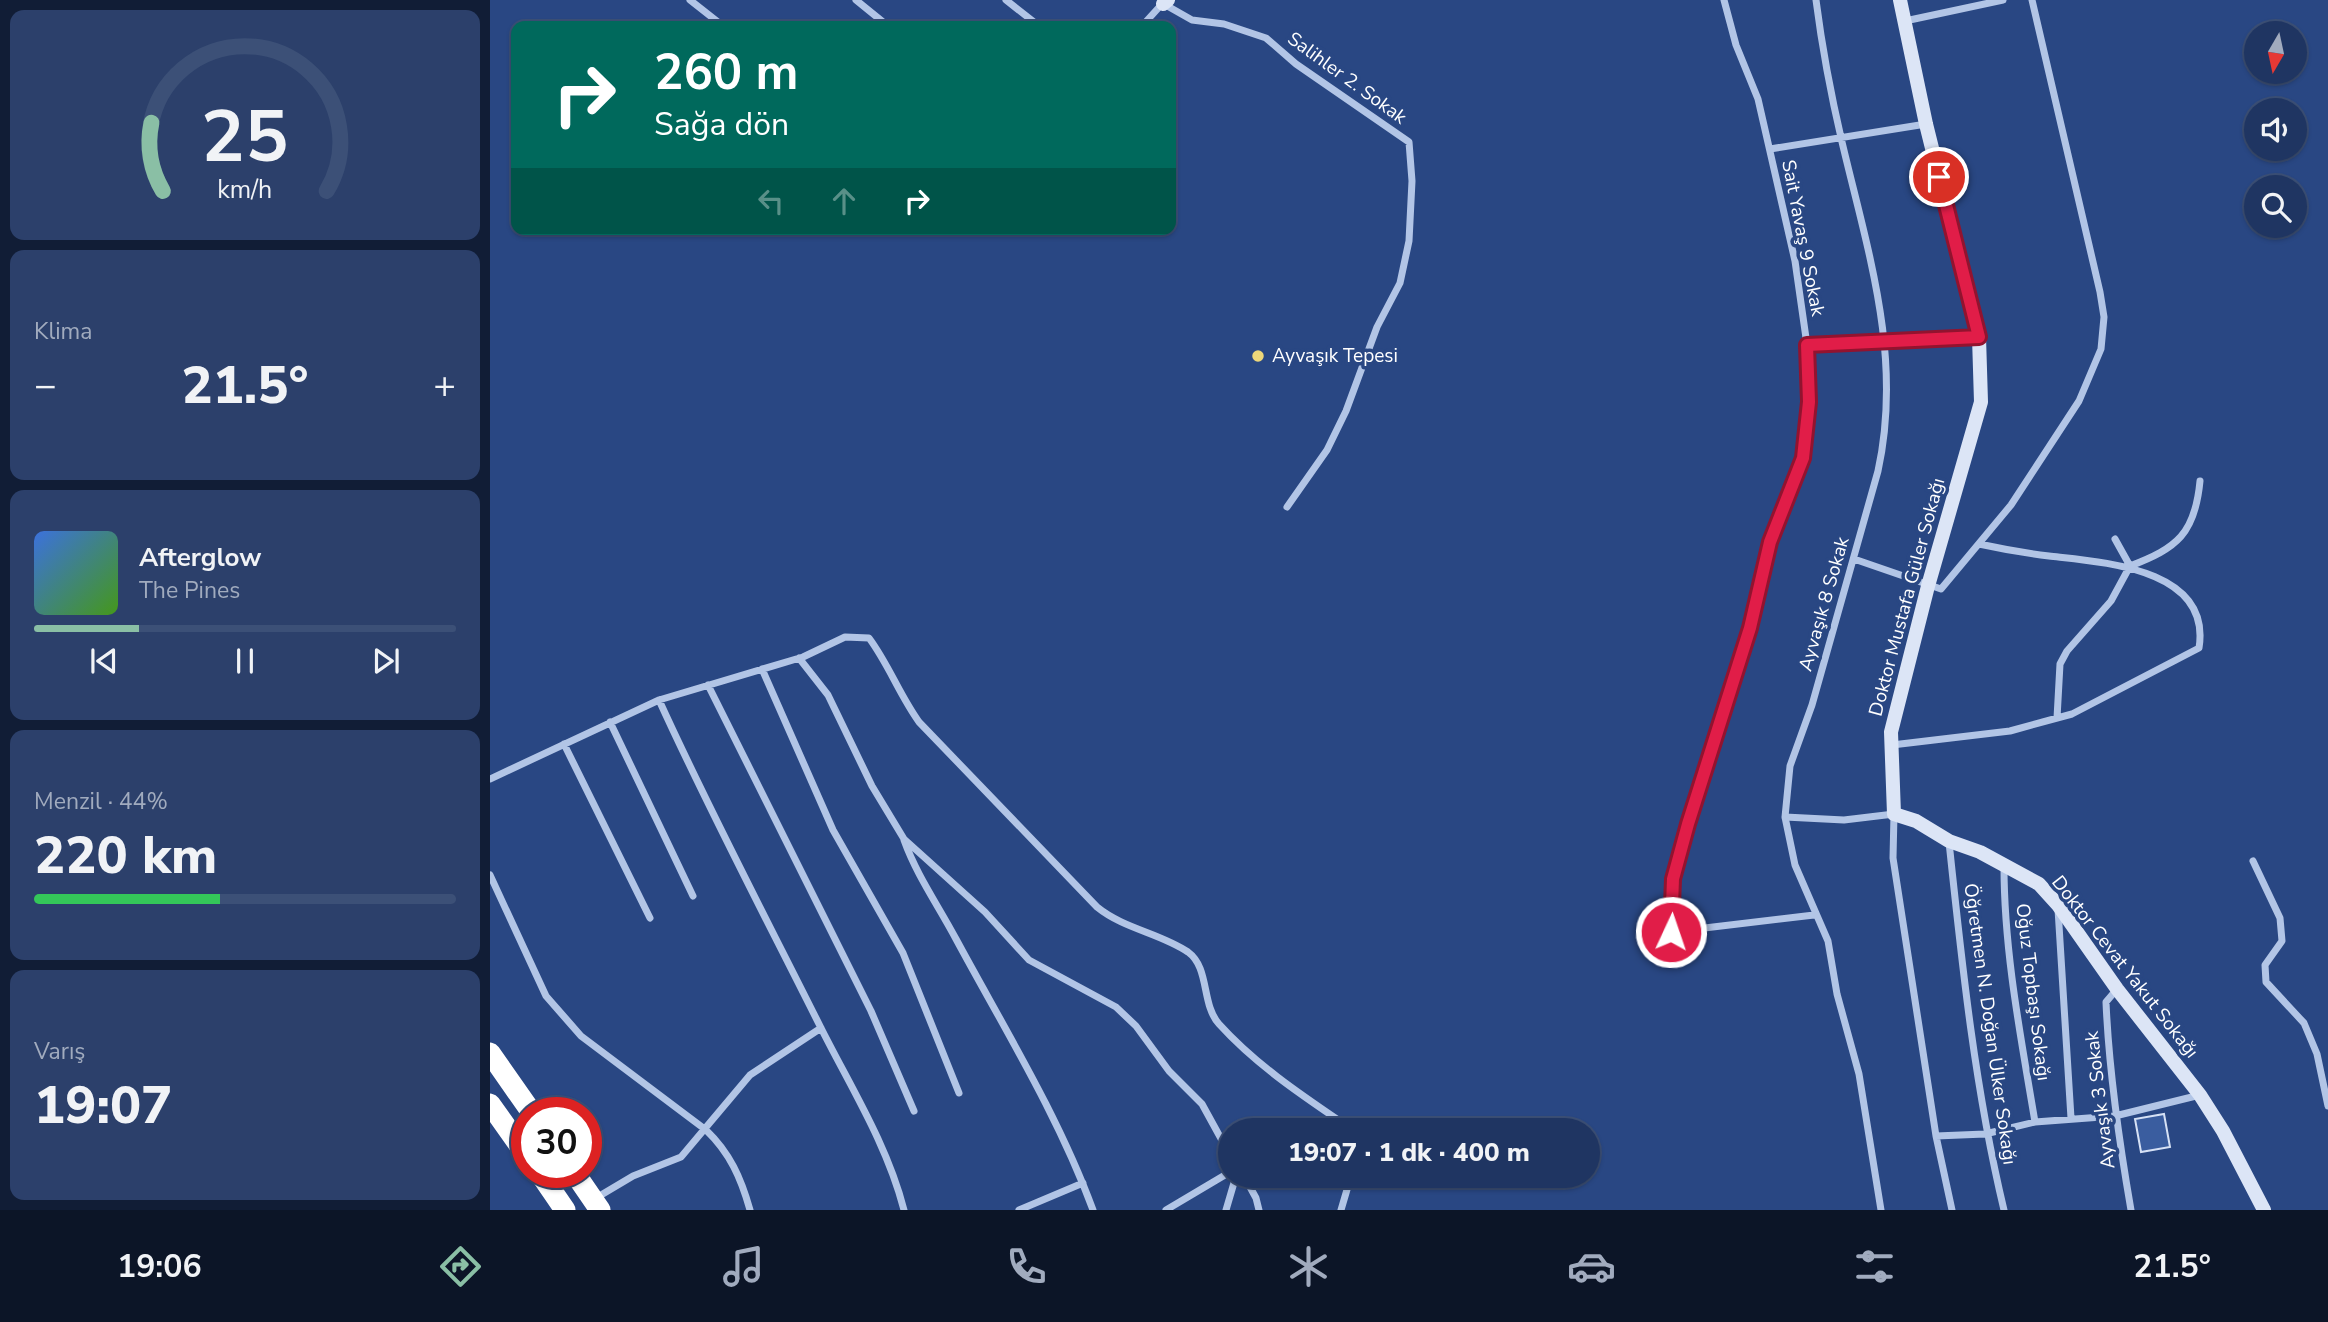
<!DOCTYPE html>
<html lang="tr">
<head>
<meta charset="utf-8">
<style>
  body { margin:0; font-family:"Nunito Sans",sans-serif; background:#2c406b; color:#f1f3f6; height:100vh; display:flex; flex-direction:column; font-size:26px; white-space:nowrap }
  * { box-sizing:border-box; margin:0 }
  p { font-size:23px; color:#a1abbe }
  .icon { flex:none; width:38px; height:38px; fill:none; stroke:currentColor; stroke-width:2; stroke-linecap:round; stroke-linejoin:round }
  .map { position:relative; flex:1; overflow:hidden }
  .details { display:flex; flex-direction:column; gap:10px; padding:10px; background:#111d36; width:490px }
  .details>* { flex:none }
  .hud { position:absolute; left:21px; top:21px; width:665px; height:214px; border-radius:14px; box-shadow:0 2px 5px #0004,0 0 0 2px #3c5077; background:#00695c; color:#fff; overflow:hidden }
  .needle { width:46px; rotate:189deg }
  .tools { position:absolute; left:1754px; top:21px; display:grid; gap:14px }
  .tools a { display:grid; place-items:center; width:63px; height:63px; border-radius:50%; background:#1f3562; box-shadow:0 2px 5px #0004,0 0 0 2px #3c5077; font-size:35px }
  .speed { position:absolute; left:21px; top:1097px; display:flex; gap:14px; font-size:35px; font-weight:700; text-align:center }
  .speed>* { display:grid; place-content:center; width:91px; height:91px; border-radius:50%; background:#1f3562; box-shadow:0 2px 5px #0004,0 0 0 2px #3c5077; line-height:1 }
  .speed .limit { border:10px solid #d22; background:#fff; color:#111 }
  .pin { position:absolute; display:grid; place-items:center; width:60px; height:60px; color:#fff; margin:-30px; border:4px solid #fff; border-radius:50%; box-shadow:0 2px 7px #0007 }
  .me { position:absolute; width:77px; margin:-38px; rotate:3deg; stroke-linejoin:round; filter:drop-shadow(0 0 5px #0008) }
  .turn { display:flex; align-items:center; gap:24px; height:147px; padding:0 28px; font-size:32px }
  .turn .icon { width:91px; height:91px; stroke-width:2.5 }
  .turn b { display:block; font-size:49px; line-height:60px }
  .lanes { display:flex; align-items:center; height:66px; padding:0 28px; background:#0003; justify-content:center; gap:35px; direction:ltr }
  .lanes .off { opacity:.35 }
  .big { font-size:52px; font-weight:800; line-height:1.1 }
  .details .widget { flex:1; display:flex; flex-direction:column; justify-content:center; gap:10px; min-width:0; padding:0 24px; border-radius:14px; background:#2c406b }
  .details .dial { align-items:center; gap:0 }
  .dial svg { height:182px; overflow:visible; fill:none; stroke:#3c5077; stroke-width:7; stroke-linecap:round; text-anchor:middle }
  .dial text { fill:#f1f3f6; stroke:none }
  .song { display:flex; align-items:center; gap:21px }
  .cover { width:84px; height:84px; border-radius:10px; background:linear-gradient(135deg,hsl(220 70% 55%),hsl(100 70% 35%)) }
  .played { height:7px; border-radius:4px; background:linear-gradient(90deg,#8abfa5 25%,#3c5077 25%) }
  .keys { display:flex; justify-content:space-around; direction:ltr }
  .heat { display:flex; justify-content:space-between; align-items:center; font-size:38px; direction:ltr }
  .charge { height:10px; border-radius:5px; background:linear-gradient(90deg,#34c759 44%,#3c5077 0) }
  .trip { position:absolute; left:728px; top:1118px; width:382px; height:70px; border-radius:35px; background:#1f3562; box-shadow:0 2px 5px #0004,0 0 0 2px #3c5077; font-weight:800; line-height:70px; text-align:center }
  .tabs { display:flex; height:112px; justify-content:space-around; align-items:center; background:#0c1527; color:#a1abbe }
  .tabs .icon { width:49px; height:49px }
  .tabs .current { color:#8abfa5 }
  .tabs b { font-size:32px; color:#f1f3f6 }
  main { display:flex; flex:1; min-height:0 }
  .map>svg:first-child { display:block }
</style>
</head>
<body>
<main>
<section class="details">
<div class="widget dial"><svg viewBox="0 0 100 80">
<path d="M14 69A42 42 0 1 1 86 69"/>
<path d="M14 69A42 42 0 0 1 9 39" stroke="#8abfa5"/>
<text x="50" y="56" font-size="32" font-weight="700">25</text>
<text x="50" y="72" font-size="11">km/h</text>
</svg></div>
<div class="widget"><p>Klima</p>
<div class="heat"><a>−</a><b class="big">21.5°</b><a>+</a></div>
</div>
<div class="widget">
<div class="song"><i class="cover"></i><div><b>Afterglow</b><p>The Pines</p></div></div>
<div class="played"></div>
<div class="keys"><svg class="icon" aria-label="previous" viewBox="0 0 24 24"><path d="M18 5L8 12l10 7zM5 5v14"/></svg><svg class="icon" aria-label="pause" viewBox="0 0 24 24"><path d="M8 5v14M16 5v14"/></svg><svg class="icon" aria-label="next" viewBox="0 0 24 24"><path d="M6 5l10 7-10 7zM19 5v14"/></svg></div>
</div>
<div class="widget"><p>Menzil · 44%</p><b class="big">220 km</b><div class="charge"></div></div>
<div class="widget"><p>Varış</p><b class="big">19:07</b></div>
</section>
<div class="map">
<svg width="1838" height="1210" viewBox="0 0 1838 1210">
  <rect width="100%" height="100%" fill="#294783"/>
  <!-- building -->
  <path fill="#3a5d9f" stroke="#d6e1f5" stroke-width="2" d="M1674 1114 1680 1147 1651 1152 1645 1119Z"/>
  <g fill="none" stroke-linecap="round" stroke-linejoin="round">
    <!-- street -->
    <path stroke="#b2c5e6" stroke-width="7" d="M200 0 233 26
      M366 0 398 26
      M516 0 549 26
      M1234 0 1246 45 1268 99 1305 261 1317 345 1319 402 1313 458 1280 543 1260 628 1183 879 1181 932 1324 915
      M1326 0C1332 47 1341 95 1352 142 1378 252 1413 357 1388 471L1322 705 1300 766 1295 817 1305 865 1338 941 1347 994 1369 1074 1391 1210
      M672 3 702 20 734 24 776 38 806 64 919 142 922 181 919 241 910 283 887 327 856 411 837 450 797 507
      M1415 21 1513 0
      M652 26 672 4
      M1280 149 1436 124
      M1317 345 1489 337
      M1625 539 1640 566
      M1364 559 1451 589 1521 505 1589 401 1611 349 1614 317 1610 292 1542 0
      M309 658 338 695 382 786 414 839 495 912 539 960 626 1007 646 1026 679 1071 712 1104 740 1155
      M272 669 343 830 413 953 469 1093
      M218 685 381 1011 424 1111
      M169 700C219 810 276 918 330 1026 360 1086 397 1144 414 1210
      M1567 718 1570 664 1577 651 1621 601 1640 566C1687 548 1705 534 1710 481
      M120 722 203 896
      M74 744 160 918
      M1402 745 1520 731 1582 714 1709 648C1722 568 1612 562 1559 556 1535 553 1512 549 1489 544
      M0 779 169 700 313 657 355 637 379 638C399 665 409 694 429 722L607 907C634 929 670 933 698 952 720 968 711 1004 729 1024 768 1067 816 1098 863 1130
      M1295 817 1354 820 1404 814 1403 858 1446 1136 1462 1210
      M414 840C427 876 448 905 466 939 514 1028 568 1115 603 1210
      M1459 842C1472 965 1485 1089 1514 1210
      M1763 861 1790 918 1792 941 1775 965 1776 982 1814 1023 1827 1054 1838 1106
      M1514 866C1514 952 1531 1038 1545 1122
      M0 875 56 996 91 1036 216 1130C240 1153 251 1178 260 1210
      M1568 909 1581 1118
      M1627 989 1616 1002C1619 1072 1629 1141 1641 1210
      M1446 1136 1495 1134 1545 1122 1625 1116 1710 1095
      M754 1176 766 1198 769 1210
      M106 1198 143 1176 191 1157 260 1075 331 1028
      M529 1210 593 1183
      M676 1210 740 1172
      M736 1210 746 1176
      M851 1210 861 1176"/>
    <!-- secondary -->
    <path stroke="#dce5f6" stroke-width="14" d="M1410 0 1436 124 1489 337 1491 402 1438 586 1401 732 1404 814 1426 821 1459 841 1490 852 1549 884 1568 905 1627 989 1710 1095 1733 1131 1774 1210
      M673 4 678 0"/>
    <!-- highway -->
    <path stroke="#fff" stroke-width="21" d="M0 1053 42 1113
      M0 1104 37 1156
      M49 1172 75 1210
      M84 1172 110 1210"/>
  </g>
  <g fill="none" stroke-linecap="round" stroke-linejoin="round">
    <!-- route casing -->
    <g stroke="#92132f" stroke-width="18">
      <path id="route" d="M1181 932 1183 879 1198 824 1260 628 1280 542 1313 458 1319 402 1317 345 1489 337 1449 177"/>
    </g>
    <!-- route -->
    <use href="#route" stroke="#e11d48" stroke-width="12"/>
  </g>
  <!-- markers -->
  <circle fill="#edd77a" stroke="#294783" stroke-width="2.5" cx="768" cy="356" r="7"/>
  <g text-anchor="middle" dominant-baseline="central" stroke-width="7" stroke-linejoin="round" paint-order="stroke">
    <!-- street labels -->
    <g font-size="19" fill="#fff" stroke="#294783">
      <text transform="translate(857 78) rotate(36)">Salihler 2. Sokak</text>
      <text transform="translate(1313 238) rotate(79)">Sait Yavaş 9 Sokak</text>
      <text transform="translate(1417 597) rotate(-75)">Doktor Mustafa Güler Sokağı</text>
      <text transform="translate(1334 604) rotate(-74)">Ayvaşık 8 Sokak</text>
      <text transform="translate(1635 967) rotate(52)">Doktor Cevat Yakut Sokağı</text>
      <text transform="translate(1543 992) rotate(83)">Oğuz Topbaşı Sokağı</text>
      <text transform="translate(1500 1024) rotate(82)">Öğretmen N. Doğan Ülker Sokağı</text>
      <text transform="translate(1610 1100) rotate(-97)">Ayvaşık 3 Sokak</text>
    </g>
    <!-- poi labels -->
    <g font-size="19" fill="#fff" stroke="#294783" text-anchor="start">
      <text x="782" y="356">Ayvaşık Tepesi</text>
    </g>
  </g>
</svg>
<div class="tools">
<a><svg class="needle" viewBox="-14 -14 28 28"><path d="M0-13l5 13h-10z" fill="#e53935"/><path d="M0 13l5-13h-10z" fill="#a1abbe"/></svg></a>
<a><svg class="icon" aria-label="sound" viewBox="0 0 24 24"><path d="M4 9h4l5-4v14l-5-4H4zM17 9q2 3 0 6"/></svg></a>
<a><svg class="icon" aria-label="search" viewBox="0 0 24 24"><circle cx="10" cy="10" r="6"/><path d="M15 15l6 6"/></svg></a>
</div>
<div class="speed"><div class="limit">30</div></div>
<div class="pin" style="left:1449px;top:177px;background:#d93025"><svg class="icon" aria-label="arrive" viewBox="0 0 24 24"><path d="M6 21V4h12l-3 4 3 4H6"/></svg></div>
<svg class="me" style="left:1181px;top:932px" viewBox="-20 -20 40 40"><circle r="17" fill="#e11d48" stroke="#fff" stroke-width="3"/><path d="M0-11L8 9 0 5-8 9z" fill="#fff"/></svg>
<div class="trip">19:07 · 1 dk · 400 m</div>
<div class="hud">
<div class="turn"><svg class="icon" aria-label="right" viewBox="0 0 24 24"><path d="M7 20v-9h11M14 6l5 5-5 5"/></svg><div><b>260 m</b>Sağa dön</div></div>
<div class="lanes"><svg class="icon off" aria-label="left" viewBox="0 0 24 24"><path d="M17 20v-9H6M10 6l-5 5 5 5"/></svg><svg class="icon off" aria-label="ahead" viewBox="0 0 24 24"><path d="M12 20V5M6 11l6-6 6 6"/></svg><svg class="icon" aria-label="right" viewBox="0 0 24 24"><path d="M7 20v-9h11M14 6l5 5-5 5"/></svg></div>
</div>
</div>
</main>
<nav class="tabs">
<b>19:06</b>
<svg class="icon current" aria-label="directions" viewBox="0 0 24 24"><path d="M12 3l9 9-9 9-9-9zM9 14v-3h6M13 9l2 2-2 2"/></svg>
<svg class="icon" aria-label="music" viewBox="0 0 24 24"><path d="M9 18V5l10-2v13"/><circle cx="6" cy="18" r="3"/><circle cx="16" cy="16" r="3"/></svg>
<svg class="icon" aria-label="phone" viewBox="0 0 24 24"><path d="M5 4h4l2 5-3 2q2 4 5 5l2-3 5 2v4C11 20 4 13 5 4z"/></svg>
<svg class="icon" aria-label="climate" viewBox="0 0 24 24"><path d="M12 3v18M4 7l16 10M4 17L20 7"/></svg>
<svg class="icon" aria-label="car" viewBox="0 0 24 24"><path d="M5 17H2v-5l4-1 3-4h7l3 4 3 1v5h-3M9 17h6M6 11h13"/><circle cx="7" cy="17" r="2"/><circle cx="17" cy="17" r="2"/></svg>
<svg class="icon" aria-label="filters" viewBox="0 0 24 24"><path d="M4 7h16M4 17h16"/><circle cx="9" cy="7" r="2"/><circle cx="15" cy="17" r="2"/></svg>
<b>21.5°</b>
</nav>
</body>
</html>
